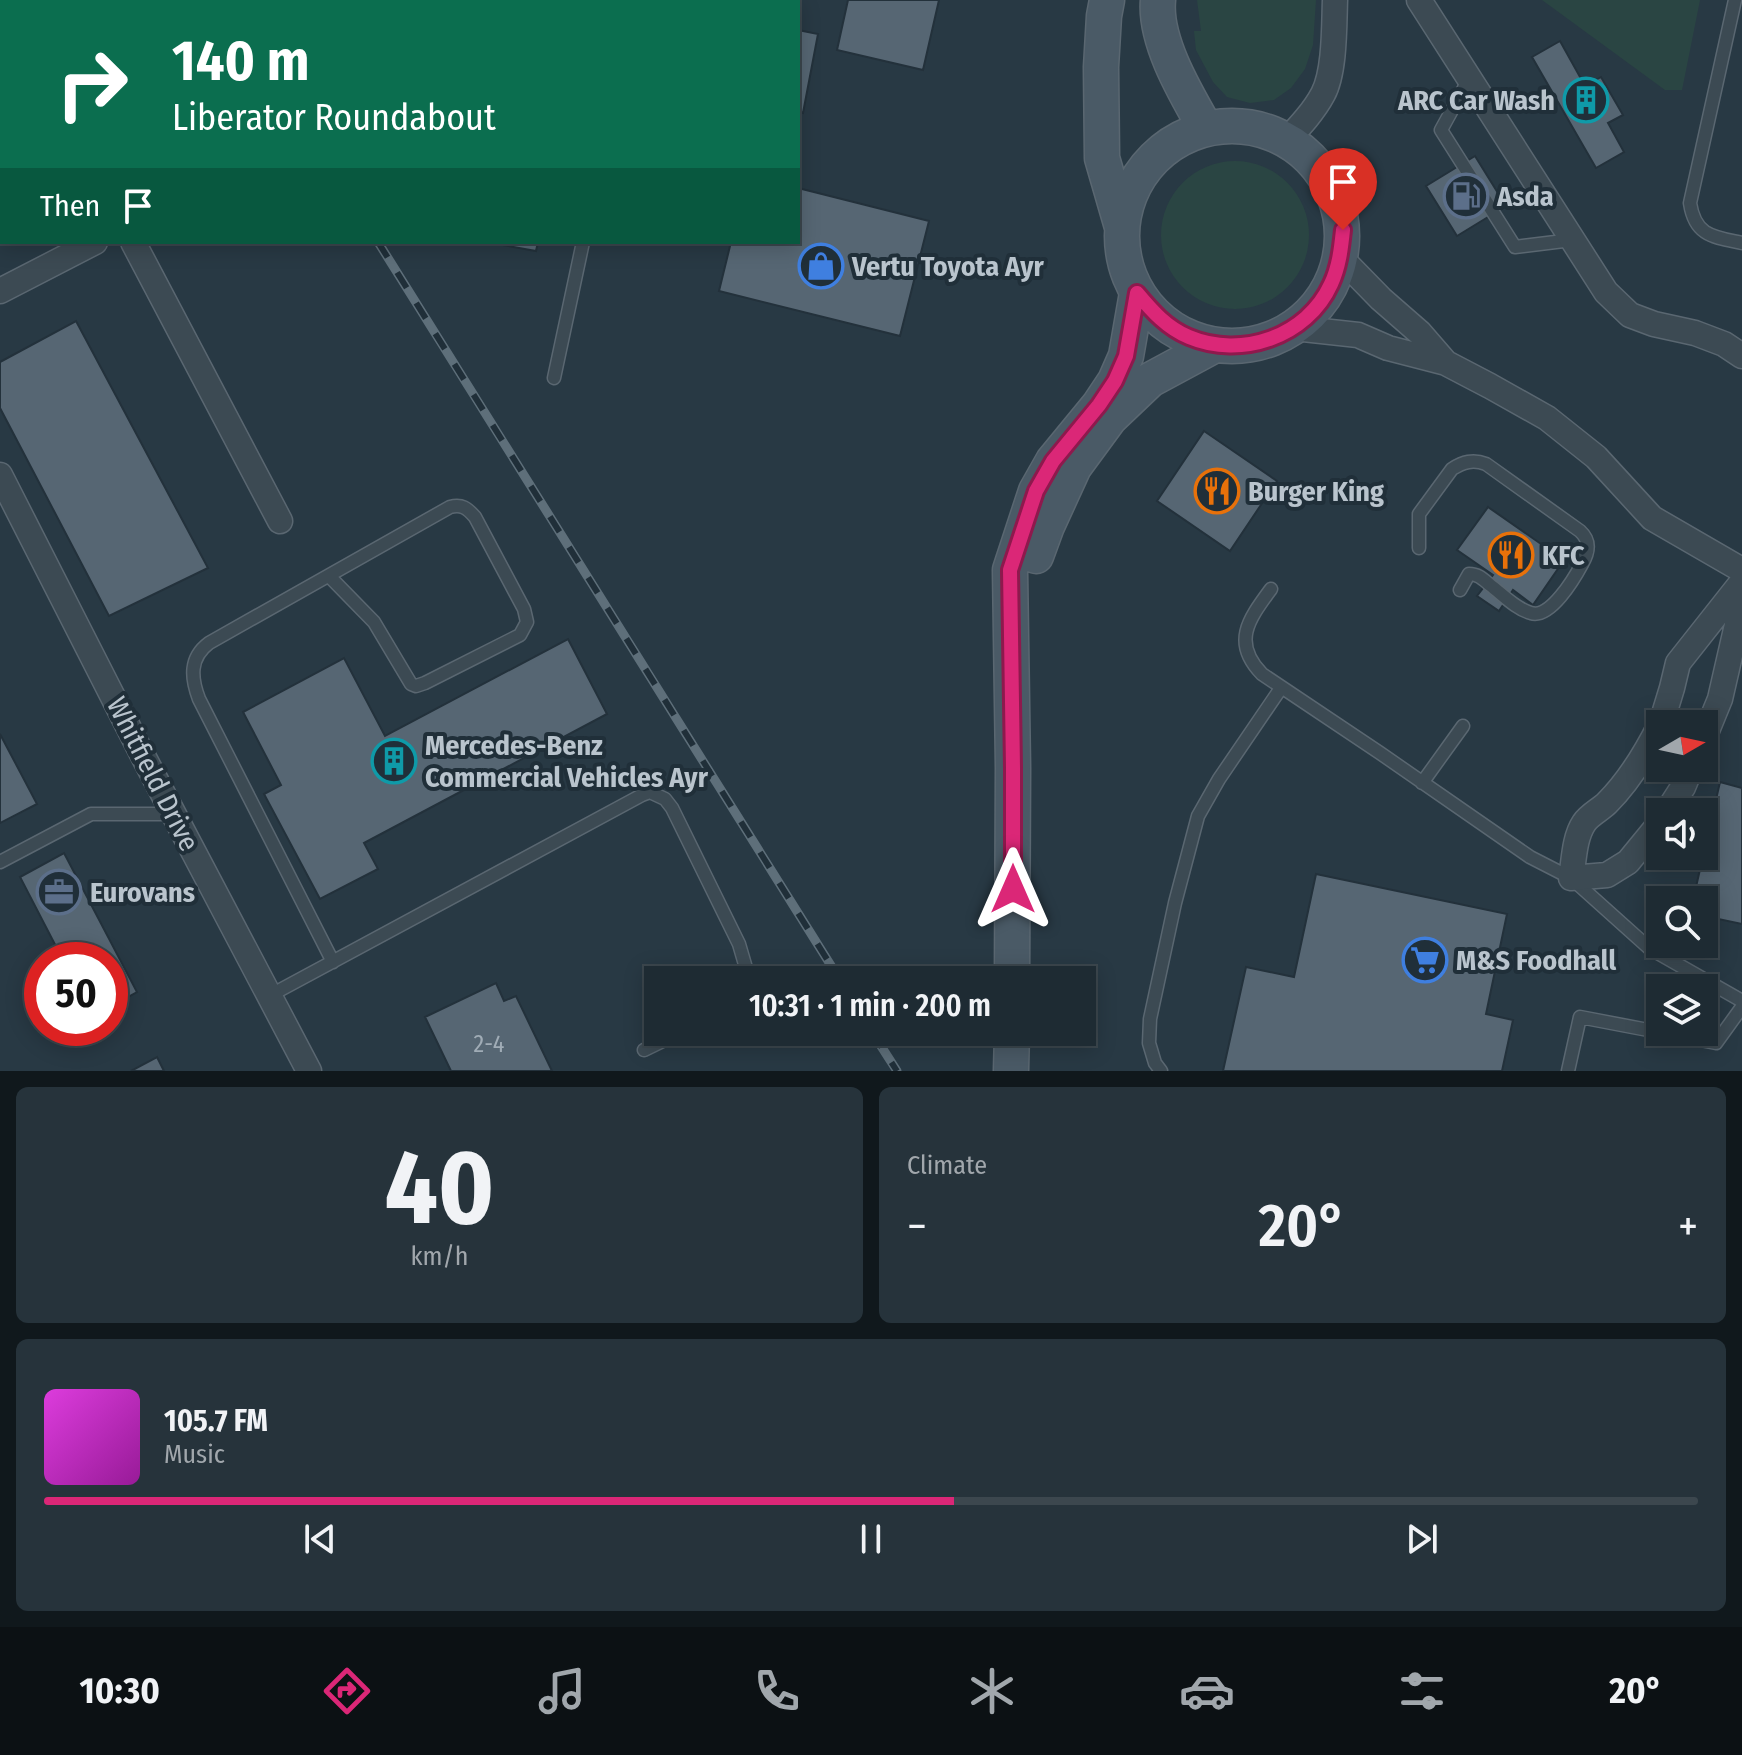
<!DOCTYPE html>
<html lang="en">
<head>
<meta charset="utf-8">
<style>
  body { margin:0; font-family:"Fira Sans Condensed",sans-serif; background:#26333b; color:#f1f3f6; height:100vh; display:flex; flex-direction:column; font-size:30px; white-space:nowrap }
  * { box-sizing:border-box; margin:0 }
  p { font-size:26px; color:#a1a7ac }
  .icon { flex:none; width:44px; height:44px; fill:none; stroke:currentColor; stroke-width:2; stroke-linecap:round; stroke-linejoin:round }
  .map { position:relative; height:1071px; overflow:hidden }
  .details { display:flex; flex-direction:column; gap:16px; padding:16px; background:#10181c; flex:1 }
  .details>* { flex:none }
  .guide { position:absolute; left:0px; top:0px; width:800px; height:244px; box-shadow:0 4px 20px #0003,0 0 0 2px #3c474e; background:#0b6e4f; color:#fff; overflow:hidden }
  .needle { width:52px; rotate:81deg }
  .controls { position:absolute; left:1646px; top:710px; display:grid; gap:16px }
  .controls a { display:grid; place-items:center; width:72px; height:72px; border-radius:0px; background:#1e2b33; box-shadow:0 4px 20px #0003,0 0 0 2px #3c474e; font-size:40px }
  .speed { position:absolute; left:24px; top:942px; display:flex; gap:16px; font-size:40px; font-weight:700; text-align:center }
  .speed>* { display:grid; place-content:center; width:104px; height:104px; border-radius:50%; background:#1e2b33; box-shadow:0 4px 20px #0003,0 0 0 2px #3c474e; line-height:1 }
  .speed .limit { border:12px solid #d22; background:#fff; color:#111 }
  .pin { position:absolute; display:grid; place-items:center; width:68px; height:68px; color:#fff; margin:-82px -34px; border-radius:50% 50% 50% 0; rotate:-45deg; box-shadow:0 0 8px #0007 }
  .pin .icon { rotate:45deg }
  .me { position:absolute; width:88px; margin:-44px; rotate:0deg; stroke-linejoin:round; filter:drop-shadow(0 0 6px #0008) }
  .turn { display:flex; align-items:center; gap:28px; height:168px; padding:0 40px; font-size:36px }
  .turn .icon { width:104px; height:104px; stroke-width:2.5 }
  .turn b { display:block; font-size:56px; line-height:68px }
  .then { display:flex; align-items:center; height:76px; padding:0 40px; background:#0003; gap:16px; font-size:30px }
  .big { font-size:60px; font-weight:600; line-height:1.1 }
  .details .card { flex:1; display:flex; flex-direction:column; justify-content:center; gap:12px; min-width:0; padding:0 28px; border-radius:12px; background:#26333b }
  .details .dial { align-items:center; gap:0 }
  .dial b { font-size:104px; line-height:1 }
  .song { display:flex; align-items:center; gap:24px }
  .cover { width:96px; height:96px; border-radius:12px; background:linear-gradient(135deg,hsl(300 70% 55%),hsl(300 70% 35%)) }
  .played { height:8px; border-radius:4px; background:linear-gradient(90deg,#db2777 55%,#3c474e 55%) }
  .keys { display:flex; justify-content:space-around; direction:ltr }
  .heat { display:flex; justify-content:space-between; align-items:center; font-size:44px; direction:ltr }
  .details .tiles { flex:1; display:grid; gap:16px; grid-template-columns:1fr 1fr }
  .card:last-child { grid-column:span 2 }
  .trip { position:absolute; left:644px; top:966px; width:452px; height:80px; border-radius:0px; background:#1e2b33; box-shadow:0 4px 20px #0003,0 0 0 2px #3c474e; font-weight:600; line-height:80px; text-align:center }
  .menu { display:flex; height:128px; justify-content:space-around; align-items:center; background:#0c1114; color:#a1a7ac }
  .menu .icon { width:56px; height:56px }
  .menu .active { color:#db2777 }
  .menu b { font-size:36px; color:#f1f3f6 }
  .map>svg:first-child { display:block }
</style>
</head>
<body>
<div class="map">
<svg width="1742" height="1071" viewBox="0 0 1742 1071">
  <rect width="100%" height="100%" fill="#283944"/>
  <!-- green -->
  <path fill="#2a4543" d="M1197 0H1316L1313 45 1305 69 1291 88 1274 100 1250 103 1227 97 1213 82 1196 50 1194 31H1201Z
    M1542 0H1700L1682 90H1665Z
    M1161 235a74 74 0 1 1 148 0a74 74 0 1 1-148 0Z"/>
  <!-- building -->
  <path fill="#566673" stroke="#23313b" stroke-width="2" d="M848 0H939L923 70 837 50Z
    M798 30 818 34 803 113 798 112Z
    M1560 41 1585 86 1601 77 1623 115 1608 123 1624 152 1596 168 1532 57Z
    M1475 156 1506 206 1457 236 1426 186Z
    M798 188 929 221 900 336 719 291 731 242H798Z
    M486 242H538L536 251Z
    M76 321 208 568 109 616 0 408V362Z
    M1204 431 1277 481 1230 551 1157 501Z
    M1488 507 1564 560 1533 605 1513 590 1499 611 1477 596 1493 575 1457 550Z
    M568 639 607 714 364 843 378 869 320 899 264 794 281 785 243 712 344 658 385 736Z
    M0 734 37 804 0 823Z
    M1720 782 1742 788V924L1704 916V900H1693Z
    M64 853 137 992 110 1007V960H63L20 877Z
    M1316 874 1507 914 1486 1014 1513 1020 1502 1071H1223L1246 967 1294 977Z
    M496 983 504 1001 516 996 552 1071H451L425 1017Z
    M157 1057 164 1071H131Z"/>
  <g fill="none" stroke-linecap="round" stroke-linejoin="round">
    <!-- lane casing -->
    <g stroke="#5a6771" stroke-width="15">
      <path id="lane" d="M1735 0 1690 203C1695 236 1713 237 1742 243
        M634 2V0
        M1469 79 1441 130 1515 247 1572 240
        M554 378 583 242
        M1419 548V514L1452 469C1463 462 1473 459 1486 464L1580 531C1591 541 1589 552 1582 564 1574 579 1550 619 1531 613 1516 609 1502 594 1490 585 1483 579 1478 574 1469 574L1460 590
        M329 576 374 622 411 684 416 686 425 683 520 635 527 622 524 609 475 517C467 508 462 504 450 507L209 643C189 658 191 678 199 699L333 962
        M1271 589C1249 619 1231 642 1262 674L1380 753 1530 857 1571 878 1649 948 1742 1001
        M1422 783 1463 726
        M0 862 91 814H174
        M269 996 642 795 650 792 665 799 672 808 739 944 746 968 743 980
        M644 1050 681 1032
        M1161 1071 1155 1063 1149 1043 1150 1019 1175 903 1198 816 1219 779 1281 688
        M1568 1071 1580 1017 1716 1043 1742 1007"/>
    </g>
    <!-- street casing -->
    <g stroke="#5a6771" stroke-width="27">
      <path id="street" d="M1419 0 1606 292 1630 315 1654 324 1695 333 1724 344 1742 356
        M1287 140C1300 126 1314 111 1323 94 1335 72 1334 26 1335 0
        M133 242 280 521
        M1340 257 1381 299 1420 333 1446 363
        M0 291 95 242
        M1294 328 1358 335 1388 348 1446 363 1490 386 1547 418 1596 457 1652 518 1742 570
        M0 475 142 754 309 1071
        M1661 724 1672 688 1678 663 1742 582
        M1660 725C1646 753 1630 780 1607 803 1600 810 1589 815 1584 823 1574 838 1574 861 1571 878L1607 875 1628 862 1660 823
        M1704 738 1720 699 1742 603
        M1667 812 1683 787 1691 768"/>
    </g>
    <!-- secondary casing -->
    <g stroke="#5a6771" stroke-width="37">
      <path id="secondary" d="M1107 0 1104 16 1101 67 1102 158 1122 227
        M1158 0C1154 41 1186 94 1206 129
        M1122 236a110 110 0 1 1 220 0a110 110 0 1 1-220 0Z
        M1036 556 1047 526 1074 467 1110 418 1150 380 1215 345
        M1012 980 1013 768 1010 570 1036 491 1053 461 1099 405 1115 381 1126 356 1137 293
        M1011 1071 1012 1032"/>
    </g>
    <!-- lane -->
    <use href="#lane" stroke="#3c4a53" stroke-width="12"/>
    <!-- street -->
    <use href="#street" stroke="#3c4a53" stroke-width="24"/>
    <!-- secondary -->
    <use href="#secondary" stroke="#4a5a66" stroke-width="34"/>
    <!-- rail casing -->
    <g stroke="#5e6f7a" stroke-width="9">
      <path id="rail" d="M226 0 227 2
        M378 242 840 980
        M872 1032 897 1071"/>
    </g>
    <!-- rail -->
    <use href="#rail" stroke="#202f39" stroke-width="6" stroke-dasharray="18" stroke-linecap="butt"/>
  </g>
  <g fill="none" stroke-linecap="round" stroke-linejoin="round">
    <!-- route casing -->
    <g stroke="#8e194d" stroke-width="20">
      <path id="route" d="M1013 889V768L1010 570 1036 491 1053 461 1099 405 1115 381 1126 356 1137 293C1152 311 1167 328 1189 337 1241 359 1307 337 1331 284 1339 267 1341 249 1343 230"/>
    </g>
    <!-- route -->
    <use href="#route" stroke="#db2777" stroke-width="14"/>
  </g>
  <!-- icons -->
  <defs>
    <g id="building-ring" transform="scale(2.3)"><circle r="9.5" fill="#202f39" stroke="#0f9aa8" stroke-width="1.5"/><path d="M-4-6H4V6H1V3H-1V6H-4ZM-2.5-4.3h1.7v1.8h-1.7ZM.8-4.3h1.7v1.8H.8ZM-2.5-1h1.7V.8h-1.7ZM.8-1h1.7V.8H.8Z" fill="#0f9aa8"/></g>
    <g id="fuel-ring" transform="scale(2.3)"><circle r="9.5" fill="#202f39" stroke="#5c6f8a" stroke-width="1.5"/><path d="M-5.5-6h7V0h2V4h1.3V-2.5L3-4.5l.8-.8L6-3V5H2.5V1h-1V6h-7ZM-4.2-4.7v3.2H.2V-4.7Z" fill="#5c6f8a"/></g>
    <g id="shop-ring" transform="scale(2.3)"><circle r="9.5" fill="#202f39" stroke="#3f7fe0" stroke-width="1.5"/><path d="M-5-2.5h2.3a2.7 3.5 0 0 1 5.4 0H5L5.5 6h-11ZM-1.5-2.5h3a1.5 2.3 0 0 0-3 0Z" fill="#3f7fe0"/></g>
    <g id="restaurant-ring" transform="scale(2.3)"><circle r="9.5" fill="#202f39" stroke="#e8710a" stroke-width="1.5"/><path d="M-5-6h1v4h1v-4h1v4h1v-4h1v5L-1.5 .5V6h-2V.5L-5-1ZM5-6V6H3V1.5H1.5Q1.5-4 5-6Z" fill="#e8710a"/></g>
    <g id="office-ring" transform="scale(2.3)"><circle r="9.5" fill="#202f39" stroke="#5c6f8a" stroke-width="1.5"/><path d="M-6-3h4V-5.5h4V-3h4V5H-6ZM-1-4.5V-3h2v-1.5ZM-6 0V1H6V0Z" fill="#5c6f8a"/></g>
    <g id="supermarket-ring" transform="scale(2.3)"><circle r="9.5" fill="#202f39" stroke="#3f7fe0" stroke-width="1.5"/><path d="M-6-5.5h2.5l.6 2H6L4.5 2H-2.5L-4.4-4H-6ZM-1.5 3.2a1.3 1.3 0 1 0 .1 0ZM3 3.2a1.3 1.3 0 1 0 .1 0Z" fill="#3f7fe0"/></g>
  </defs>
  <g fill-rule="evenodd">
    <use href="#building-ring" x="1586" y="100"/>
    <use href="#fuel-ring" x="1466" y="196"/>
    <use href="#shop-ring" x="821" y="266"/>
    <use href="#restaurant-ring" x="1217" y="491"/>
    <use href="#restaurant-ring" x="1511" y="555"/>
    <use href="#building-ring" x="394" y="761"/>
    <use href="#office-ring" x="59" y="892"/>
    <use href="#supermarket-ring" x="1425" y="960"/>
  </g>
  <g text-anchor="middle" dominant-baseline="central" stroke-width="8" stroke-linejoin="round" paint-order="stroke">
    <!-- number labels -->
    <g font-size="24" fill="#a0acb6">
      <text x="489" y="1044">2-4</text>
    </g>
    <!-- poi labels -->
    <g font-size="28" font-weight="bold" fill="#b9c4cd" stroke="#202f39" text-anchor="start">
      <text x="1555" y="100" text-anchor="end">ARC Car Wash</text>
      <text x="1497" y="196">Asda</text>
      <text x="852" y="266">Vertu Toyota Ayr</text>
      <text x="1248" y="491">Burger King</text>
      <text x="1542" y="555">KFC</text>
      <text x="425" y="745">Mercedes-Benz<tspan x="425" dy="32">Commercial Vehicles Ayr</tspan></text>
      <text x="90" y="892">Eurovans</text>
      <text x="1456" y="960">M&amp;S Foodhall</text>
    </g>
    <!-- street labels -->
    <g font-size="28" fill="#b9c4cd" stroke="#202f39">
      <text transform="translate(153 774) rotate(63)">Whitfield Drive</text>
    </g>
  </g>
</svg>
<div class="controls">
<a><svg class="needle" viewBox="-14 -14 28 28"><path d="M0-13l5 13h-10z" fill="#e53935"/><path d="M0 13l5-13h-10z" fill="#a1a7ac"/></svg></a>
<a><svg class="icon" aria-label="sound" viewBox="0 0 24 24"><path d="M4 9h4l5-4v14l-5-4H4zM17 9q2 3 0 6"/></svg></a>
<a><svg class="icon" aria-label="search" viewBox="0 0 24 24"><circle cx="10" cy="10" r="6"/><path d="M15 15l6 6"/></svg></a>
<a><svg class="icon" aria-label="layers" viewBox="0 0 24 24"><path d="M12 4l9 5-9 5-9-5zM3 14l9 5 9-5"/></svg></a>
</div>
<div class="speed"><div class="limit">50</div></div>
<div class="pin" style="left:1343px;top:230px;background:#d93025"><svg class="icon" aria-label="arrive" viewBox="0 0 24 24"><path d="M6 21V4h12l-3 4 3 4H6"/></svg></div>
<svg class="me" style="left:1013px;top:889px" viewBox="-20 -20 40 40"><path d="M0-17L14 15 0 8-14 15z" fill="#db2777" stroke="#fff" stroke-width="4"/></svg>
<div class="trip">10:31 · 1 min · 200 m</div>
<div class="guide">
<div class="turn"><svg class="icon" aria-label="right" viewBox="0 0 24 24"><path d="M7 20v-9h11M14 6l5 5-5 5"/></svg><div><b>140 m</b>Liberator Roundabout</div></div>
<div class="then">Then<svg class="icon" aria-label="arrive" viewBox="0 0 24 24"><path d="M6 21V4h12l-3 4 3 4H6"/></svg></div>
</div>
</div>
<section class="details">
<div class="tiles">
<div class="card dial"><b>40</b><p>km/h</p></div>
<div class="card"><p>Climate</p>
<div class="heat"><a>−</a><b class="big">20°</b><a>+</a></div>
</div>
<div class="card">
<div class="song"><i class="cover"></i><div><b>105.7 FM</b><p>Music</p></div></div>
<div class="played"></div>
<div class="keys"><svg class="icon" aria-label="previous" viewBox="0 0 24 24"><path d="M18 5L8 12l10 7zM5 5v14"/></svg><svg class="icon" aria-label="pause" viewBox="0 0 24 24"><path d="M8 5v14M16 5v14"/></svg><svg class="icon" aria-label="next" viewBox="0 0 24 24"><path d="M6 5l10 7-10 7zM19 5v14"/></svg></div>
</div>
</div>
</section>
<nav class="menu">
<b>10:30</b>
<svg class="icon active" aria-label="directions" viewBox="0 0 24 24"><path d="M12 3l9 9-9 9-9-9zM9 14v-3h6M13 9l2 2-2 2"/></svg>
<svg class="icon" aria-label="music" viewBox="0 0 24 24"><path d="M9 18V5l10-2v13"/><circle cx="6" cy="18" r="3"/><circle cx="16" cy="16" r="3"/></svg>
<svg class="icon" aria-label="phone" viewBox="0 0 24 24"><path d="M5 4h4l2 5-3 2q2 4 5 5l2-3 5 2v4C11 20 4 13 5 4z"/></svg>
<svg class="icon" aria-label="climate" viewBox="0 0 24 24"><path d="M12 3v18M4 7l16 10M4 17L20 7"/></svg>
<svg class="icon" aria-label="car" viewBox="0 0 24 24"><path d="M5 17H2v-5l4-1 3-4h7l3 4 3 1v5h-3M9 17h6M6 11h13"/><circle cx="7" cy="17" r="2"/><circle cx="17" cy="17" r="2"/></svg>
<svg class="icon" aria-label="filters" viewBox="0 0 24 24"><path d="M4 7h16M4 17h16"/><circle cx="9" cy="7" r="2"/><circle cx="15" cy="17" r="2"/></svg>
<b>20°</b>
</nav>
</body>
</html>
